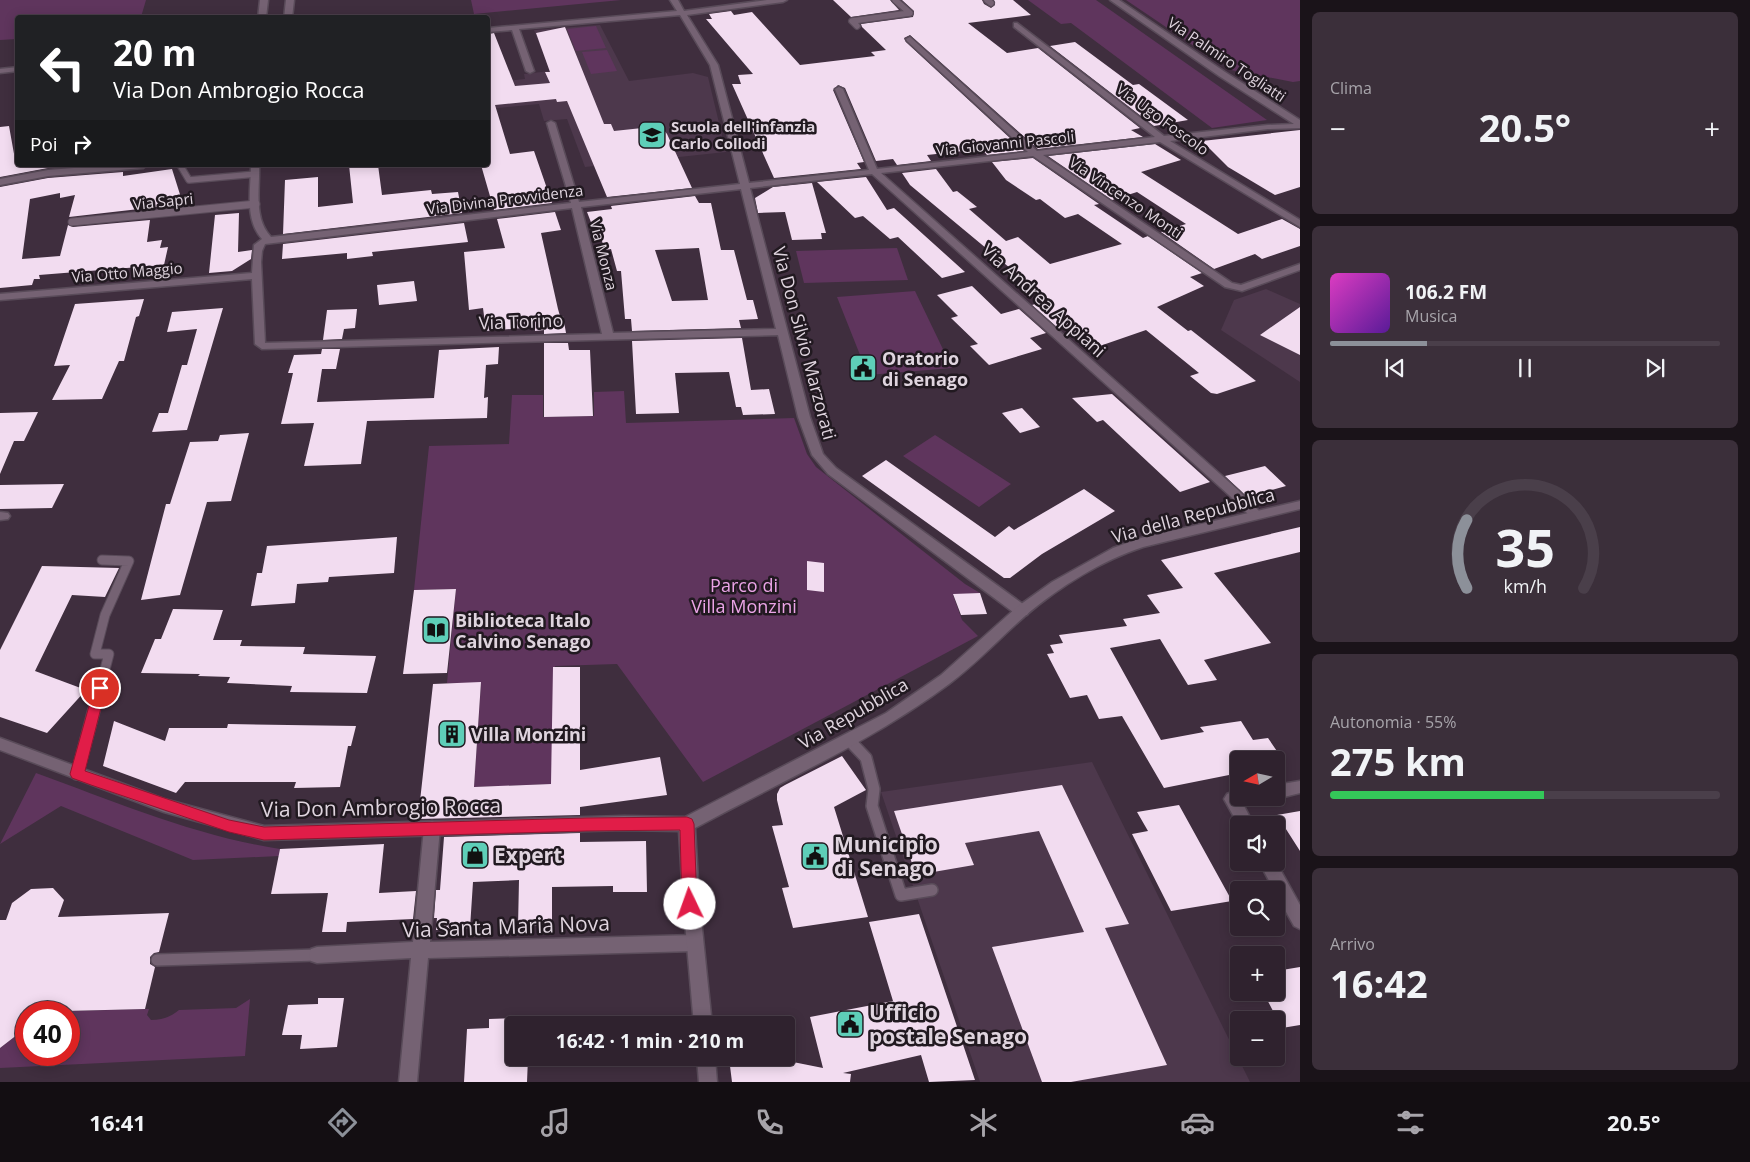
<!DOCTYPE html>
<html lang="it">
<head>
<meta charset="utf-8">
<style>
  body { margin:0; font-family:"Open Sans",sans-serif; background:#3b2f3a; color:#f1f3f6; height:100vh; display:flex; flex-direction:column; font-size:19px; white-space:nowrap }
  * { box-sizing:border-box; margin:0 }
  p { font-size:16px; color:#a7a4aa }
  .icon { flex:none; width:28px; height:28px; fill:none; stroke:currentColor; stroke-width:2; stroke-linecap:round; stroke-linejoin:round }
  .map { position:relative; flex:1; overflow:hidden }
  .side { display:flex; flex-direction:column; gap:12px; padding:12px; background:#1a1319; width:450px }
  .side>* { flex:none }
  .top-card { position:absolute; left:15px; top:15px; width:475px; height:152px; border-radius:5px; box-shadow:0 2px 12px #0003,0 0 0 1px #4a3f4a; background:#202124; color:#fff; overflow:hidden }
  .needle { width:32px; rotate:261deg }
  .buttons { position:absolute; left:1230px; top:751px; display:grid; gap:10px }
  .buttons a { display:grid; place-items:center; width:55px; height:55px; border-radius:5px; background:#2f222e; box-shadow:0 2px 12px #0003,0 0 0 1px #4a3f4a; font-size:25px }
  .speed { position:absolute; left:15px; top:1001px; display:flex; gap:10px; font-size:25px; font-weight:700; text-align:center }
  .speed>* { display:grid; place-content:center; width:65px; height:65px; border-radius:50%; background:#2f222e; box-shadow:0 2px 12px #0003,0 0 0 1px #4a3f4a; line-height:1 }
  .speed .limit { border:8px solid #d22; background:#fff; color:#111 }
  .pin { position:absolute; display:grid; place-items:center; width:42px; height:42px; color:#fff; margin:-21px; border:2px solid #fff; border-radius:50%; box-shadow:0 1px 5px #0007 }
  .me { position:absolute; width:55px; margin:-28px; rotate:357deg; stroke-linejoin:round; filter:drop-shadow(0 0 4px #0008) }
  .turn { display:flex; align-items:center; gap:18px; height:105px; padding:0 15px; font-size:22px }
  .turn .icon { width:65px; height:65px; stroke-width:2.5 }
  .turn b { display:block; font-size:35px; line-height:42px }
  .then { display:flex; align-items:center; height:48px; padding:0 15px; background:#0003; gap:10px; font-size:19px }
  .big { font-size:38px; font-weight:700; line-height:1.1 }
  .side .card { flex:1; display:flex; flex-direction:column; justify-content:center; gap:8px; min-width:0; padding:0 18px; border-radius:8px; background:#3b2f3a }
  .side .dial { align-items:center; gap:0 }
  .dial svg { height:130px; overflow:visible; fill:none; stroke:#4a3f4a; stroke-width:7; stroke-linecap:round; text-anchor:middle }
  .dial text { fill:#f1f3f6; stroke:none }
  .song { display:flex; align-items:center; gap:15px }
  .cover { width:60px; height:60px; border-radius:8px; background:linear-gradient(135deg,hsl(310 70% 55%),hsl(270 70% 35%)) }
  .played { height:5px; border-radius:2px; background:linear-gradient(90deg,#8c9099 25%,#4a3f4a 25%) }
  .keys { display:flex; justify-content:space-around; direction:ltr }
  .heat { display:flex; justify-content:space-between; align-items:center; font-size:28px; direction:ltr }
  .charge { height:8px; border-radius:4px; background:linear-gradient(90deg,#34c759 55%,#4a3f4a 0) }
  .trip { position:absolute; left:505px; top:1016px; width:290px; height:50px; border-radius:5px; background:#2f222e; box-shadow:0 2px 12px #0003,0 0 0 1px #4a3f4a; font-weight:700; line-height:50px; text-align:center }
  .tabs { display:flex; height:80px; justify-content:space-around; align-items:center; background:#130e12; color:#a7a4aa }
  .tabs .icon { width:35px; height:35px }
  .tabs .on { color:#8c9099 }
  .tabs b { font-size:22px; color:#f1f3f6 }
  main { display:flex; flex:1; min-height:0 }
  .map>svg:first-child { display:block }
</style>
</head>
<body>
<main>
<div class="map">
<svg width="1300" height="1082" viewBox="0 0 1300 1082">
  <rect width="100%" height="100%" fill="#3f2e3e"/>
  <!-- built -->
  <path fill="#4d384c" d="M600 25 629 81 693 73 708 77 726 152 585 167 567 119 544 121 539 104 488 109V83L525 79 524 74 550 71 534 30Z
    M1266 289 1300 304V382L1221 330 1234 300Z
    M1092 762 1250 1082H980L881 792Z"/>
  <!-- green -->
  <path fill="#5f355d" d="M0 0H146L141 17 18 18 17 39 0 40Z
    M471 0H621L474 14Z
    M1028 0H1096L1267 120 1212 128 1071 23 1061 24Z
    M1126 0H1300V81L1293 82 1226 69 1231 56 1200 50Z
    M596 26 606 48 576 51 567 29Z
    M607 50 617 71 591 74 582 52Z
    M897 248 908 280 804 283 796 251Z
    M915 291 952 368 868 375 837 297Z
    M624 391 626 423 794 418 807 454 816 467 965 584 980 593 953 595 962 620 978 636 703 782 617 664 555 666 553 784 474 787 481 683H447L456 589 414 590 429 446 509 444 512 395H543V417L594 416V392Z
    M935 435 1011 484 979 507 903 456Z
    M36 773C116 802 195 836 280 849L279 856 193 860 61 806 0 844Z
    M250 999 245 1056 0 1068V1048L22 1031 26 1018V1055H69V1012H36L145 1009H149L147 1015 151 1020C162 1020 171 1017 179 1010L236 1008Z"/>
  <!-- building -->
  <path fill="#f2dcf0" fill-rule="evenodd" d="M833 0H890L899 10 851 17Z
    M902 0H982L984 4 991 8 995 5 994 0H1013L1031 15 968 23 1007 53 1038 48 1140 128 1131 130 1143 137 1038 149 910 35 904 38 906 42 1024 151 987 155 982 149 927 155 931 161 897 165 893 159 876 161 845 88 838 85 833 90 864 162 857 163 861 169 774 178 732 84H741L738 75 753 74 706 19H712L709 14 731 11 734 15 752 12 800 65 875 56 871 52 886 50 862 27 861 24 913 17 914 11Z
    M565 27 604 124H611L614 131 661 126 667 134 692 188 607 197 567 101 557 102 556 99 495 105 510 154 534 151 552 203 494 210 481 165H488V34L494 33 515 86 550 83 545 72H550L536 33Z
    M1075 42 1133 85 1139 84 1188 120 1154 126 1050 46Z
    M9 126 16 165H88L48 168 0 177V127Z
    M1300 130V187L1275 195 1228 167 1202 141Z
    M1155 144 1181 160 1141 172 1238 234 1282 219 1300 229V246L1262 259 1255 254 1214 269 1161 232 1186 224 1137 192 1112 200 1048 156Z
    M1033 158 1099 204 1094 205 1143 238 1148 236 1202 273 1190 277 1204 286 1157 307 1188 331 1191 330 1256 381 1217 394 1211 393 1190 376 1199 373 1146 330 1094 348 1066 326 1059 329 1032 305 1045 301 1013 274 1016 273 910 185 902 173 936 169 953 192 957 191 977 207 969 209 1006 241 1018 237 1050 264 1122 244 1078 214 1065 218 1040 199 1036 200 1006 180 992 162Z
    M349 165H378L382 195 431 190 432 194 458 192 462 213 283 234 285 180 318 177V207L353 203Z
    M172 169 183 204 69 217 75 195 60 198V193L30 199 22 259 60 256 68 225 73 227 150 220 147 242 162 240 160 248 168 247 164 265 39 275 40 279H34L32 285 0 288V187L48 178 123 172V176Z
    M866 177 887 210 894 208 965 272 942 278 898 237 890 239 863 216 855 218 817 182Z
    M812 183 826 233H821L822 239 792 240 785 212 758 213 755 198 773 187Z
    M695 196 699 203H711L721 250H734L747 300H753L758 319 739 320 741 328 632 331 631 319H625L621 271H617L611 249 605 250 598 229 594 230 587 212 612 209 611 206ZM699 248 708 300 672 301 655 250Z
    M555 212 561 230 541 233 558 309 560 316H563L566 333 544 334V330L535 331V327L486 331 483 308 469 310 464 252 505 248 497 219Z
    M239 213 238 252 252 250 251 259 232 271 209 273 215 215Z
    M464 223 468 242 372 252 373 256 347 259V253L282 259 283 244Z
    M414 281 417 301 379 305 377 285Z
    M972 286 1001 314 1019 309 1046 333 1030 338 1042 349 989 365 970 346 978 344 951 318 958 316 937 295Z
    M144 299 139 316 136 317 124 361H119L102 399 52 400 70 365 54 366 75 304Z
    M1300 307V355L1260 335Z
    M223 308 187 430 152 432 159 413H168L182 365H187L197 329 167 332 172 312Z
    M357 309 355 328 344 329 342 339 323 340 327 310Z
    M742 338 751 390 769 389 775 414 743 415 741 407H736L729 372 675 373 679 413 636 414 632 341Z
    M544 343H568L569 350H590L593 416 544 417Z
    M499 347 498 364 486 365 484 398 488 397 487 418 367 421 361 464 304 466 314 423 281 424 293 373H288L294 355 321 354 322 349H340L336 369H322L317 402 434 398 439 350Z
    M1112 394 1210 482 1180 492 1103 420 1097 422 1072 398Z
    M1022 408 1040 427 1020 433 1002 413Z
    M38 412 24 441H14L0 474V413Z
    M249 433 231 501 207 502 180 595 141 600 166 504H170L190 442 218 441 220 435Z
    M886 460 995 537 1009 526 1014 530 1084 489 1115 511 1042 554 1010 578H1004L862 476Z
    M1265 466 1286 486 1247 497 1225 476Z
    M64 484 52 508 0 509V485Z
    M1300 527V552L1214 573 1271 643 1204 660 1217 680 1188 685 1160 639 1110 648 1161 740 1204 732 1200 727 1241 721 1253 740 1268 738 1283 760H1239V773L1164 788 1122 716 1099 719 1087 695 1070 698 1047 654 1054 653 1050 645 1063 643 1059 635 1127 626 1123 619 1160 613 1147 595 1183 588 1161 560Z
    M397 537 394 573 329 577 328 582 297 584 295 603 251 606 257 573H262L267 546Z
    M807 561 824 563V592L807 590Z
    M42 566 119 568 105 597 72 595 35 671 86 690 47 733 0 717V650Z
    M456 589 447 673 403 674 414 590Z
    M980 593 987 614 961 615 953 594Z
    M173 609 223 610 213 640H242L240 646 305 647 303 654 376 656 367 693 290 692 292 686 227 683 230 677 198 676 200 674 141 673 155 639H161Z
    M553 667H580V770L660 757 667 795 580 807V815L418 819 433 684 481 682 474 787 551 784Z
    M114 721 165 741 169 728H227L228 724 356 726 351 746H348L340 787 294 788 296 782H185L176 793 103 766Z
    M842 756 866 790 834 807 868 917 793 928 782 888 789 887 772 826 783 825 777 800V794L780 788 785 785Z
    M1062 785 1129 924 1105 928 1167 1065 1071 1082H1042L992 947 1084 932 1039 831 965 843 974 865 916 875 894 811Z
    M1179 805 1232 901 1171 911 1132 834 1148 831 1137 812Z
    M1300 811V851L1277 815Z
    M580 833V842L646 841 647 892H613V886L552 887V925L518 927 519 880 473 882 470 928 436 930 437 918H434L436 890H440L444 837Z
    M384 844 379 893 416 891 413 919 347 922 346 932H322L328 893 271 894 280 849Z
    M53 888 64 900 58 917 169 913 159 952 154 953 150 957V964L155 967 145 1009 26 1012 22 1031 0 1048V920H6L12 903 31 889Z
    M919 914 975 1080 929 1082 921 1055 843 1073 851 1074 850 1082H732L729 1058H773L823 1068 810 1017 893 1001 869 922Z
    M1300 967V1025L1282 1028 1263 992H1276V971Z
    M318 998H344L337 1047 300 1049 302 1035H282L288 1005 318 1004Z
    M514 1018V1058H528L527 1082H464L467 1029 489 1028V1019Z"/>
  <g fill="none" stroke-linecap="round" stroke-linejoin="round">
    <!-- lane-far3 casing -->
    <g stroke="#594b59" stroke-width="8">
      <path id="lane-far3" d="M987 0 991 3
        M857 26 852 21 910 13 895 0
        M180 165 189 180 256 174"/>
    </g>
    <!-- lane-far2 casing -->
    <g stroke="#594b59" stroke-width="9">
      <path id="lane-far2" d="M72 222 256 204"/>
    </g>
    <!-- lane-far1 casing -->
    <g stroke="#594b59" stroke-width="11">
      <path id="lane-far1" d="M94 711 109 654H95L105 615 129 561 102 560"/>
    </g>
    <!-- lane casing -->
    <g stroke="#594b59" stroke-width="14">
      <path id="lane" d="M849 740 866 758 874 789 872 806 901 895 932 890
        M77 774 94 710
        M157 960 317 955"/>
    </g>
    <!-- street casing -->
    <g stroke="#594b59" stroke-width="3">
      <path id="street" d="M260 0H268L266 18H258Z
        M286 0H294L292 18H284Z
        M670 0H678L684 11 767 0H787L783 2 687 15 718 65 749 183 869 170 835 89 839 87 843 89 877 169 1028 152 907 41 906 39 910 37 1037 151 1155 137 1014 27V23H1017L1164 136 1268 125 1294 124 1219 76 1110 0H1119L1225 72 1300 120V128L1268 129 1170 141 1300 220V227L1160 142 1043 155 1232 283 1241 285 1300 264V270L1242 291 1225 287 1033 156 881 173 1238 490 1260 512 1262 515 1260 518H1252L1230 496 872 174 750 188 810 417 823 454 836 468 1027 607 1029 611 1027 615H1017L828 474 812 455 798 417 778 335 262 349 255 344 252 279 0 300V294L252 273 254 245 262 239C244 219 251 189 251 165H259C260 189 253 218 271 237L571 203 547 123 551 121 555 123 579 202 740 184 710 65 680 15 519 29 534 71 530 73 526 71 512 30 488 32V28L677 11ZM741 189 776 329 613 333 581 207ZM572 208 602 334 265 343 261 262 262 251 265 244Z
        M18 67V71L0 73V69Z
        M112 165H147L143 168 48 176 0 185V179L48 170Z
        M0 512 8 513 10 516 8 519 0 520Z
        M1300 781V793L1276 799 1273 798H1276V785Z
        M1232 792H1239V798H1249L1247 803 1243 804 1254 825 1239 826 1224 799 1227 794Z
        M432 821 437 823 440 828 430 942 695 935 701 937 703 943 701 949 695 951 428 958 417 1082H399L411 958 317 963 311 961 309 955 311 949 317 947 413 942 424 828 427 823Z
        M1259 862H1276L1300 905V929L1294 926 1276 894V890H1274Z"/>
    </g>
    <!-- secondary casing -->
    <g stroke="#594b59" stroke-width="3">
      <path id="secondary" d="M1300 501V509L1143 547C1101 561 1059 587 1025 616 1000 638 976 664 949 684 871 742 780 782 695 828L699 899 712 1025H694L683 899 679 831 624 830 264 840 164 812 0 750V738L164 799 264 826 624 816 685 817 886 713 941 675 1017 607 1052 582 1113 548 1141 538Z
        M697 1058H715L717 1082H699Z"/>
    </g>
    <!-- lane-far3 -->
    <use href="#lane-far3" stroke="#756273" stroke-width="5.5"/>
    <!-- lane-far2 -->
    <use href="#lane-far2" stroke="#756273" stroke-width="7"/>
    <!-- lane-far1 -->
    <use href="#lane-far1" stroke="#756273" stroke-width="9"/>
    <!-- lane -->
    <use href="#lane" stroke="#756273" stroke-width="11"/>
    <!-- street -->
    <use href="#street" fill="#756273" fill-rule="evenodd"/>
    <!-- secondary -->
    <use href="#secondary" fill="#756273" fill-rule="evenodd"/>
  </g>
  <!-- route -->
  <path fill="#e11d48" stroke="#92132f" d="M100 683 105 684 106 688 85 771 229 820 264 827 586 818 687 817 692 819 694 824 697 904 695 909 690 911 684 909 682 904 680 830 586 831 264 840 229 832 91 785 72 778 70 774 94 688 96 684Z"/>
  <!-- icons -->
  <defs>
    <g id="school-square" transform="scale(1.4375)"><rect x="-9" y="-9" width="18" height="18" rx="4" fill="#5eceb8" stroke="#211920"/><path d="M0-5L7-2L0 1L-7-2ZM-4 1L0 2.5L4 1V4Q0 6-4 4Z" fill="#111"/></g>
    <g id="civic-square" transform="scale(1.4375)"><rect x="-9" y="-9" width="18" height="18" rx="4" fill="#5eceb8" stroke="#211920"/><path d="M-.6-6.5H3V-4.5H.6V-3L4-1V1h2V6H-6V1h2V-1L-.6-3ZM-1.2 2.5V6h2.4V2.5Z" fill="#111"/></g>
    <g id="library-square" transform="scale(1.4375)"><rect x="-9" y="-9" width="18" height="18" rx="4" fill="#5eceb8" stroke="#211920"/><path d="M-6-4Q-3-5.5-.7-3.5V5Q-3 3-6 4ZM6-4Q3-5.5 .7-3.5V5Q3 3 6 4Z" fill="#111"/></g>
    <g id="building-square" transform="scale(1.4375)"><rect x="-9" y="-9" width="18" height="18" rx="4" fill="#5eceb8" stroke="#211920"/><path d="M-4-6H4V6H1V3H-1V6H-4ZM-2.5-4.3h1.7v1.8h-1.7ZM.8-4.3h1.7v1.8H.8ZM-2.5-1h1.7V.8h-1.7ZM.8-1h1.7V.8H.8Z" fill="#111"/></g>
    <g id="shop-square" transform="scale(1.4375)"><rect x="-9" y="-9" width="18" height="18" rx="4" fill="#5eceb8" stroke="#211920"/><path d="M-5-2.5h2.3a2.7 3.5 0 0 1 5.4 0H5L5.5 6h-11ZM-1.5-2.5h3a1.5 2.3 0 0 0-3 0Z" fill="#111"/></g>
  </defs>
  <g fill-rule="evenodd">
    <use href="#school-square" x="652" y="135"/>
    <use href="#civic-square" x="863" y="368"/>
    <use href="#library-square" x="436" y="630"/>
    <use href="#building-square" x="452" y="734"/>
    <use href="#shop-square" x="475" y="855"/>
    <use href="#civic-square" x="815" y="856"/>
    <use href="#civic-square" x="850" y="1024"/>
  </g>
  <g text-anchor="middle" dominant-baseline="central" stroke-width="5" stroke-linejoin="round" paint-order="stroke">
    <!-- far-street labels -->
    <g font-size="15" fill="#dfd4de" stroke="#211920">
      <text transform="translate(1227 59) rotate(34)">Via Palmiro Togliatti</text>
      <text transform="translate(1163 119) rotate(36)">Via Ugo Foscolo</text>
      <text transform="translate(1005 143) rotate(-6)">Via Giovanni Pascoli</text>
      <text transform="translate(1126 197) rotate(34)">Via Vincenzo Monti</text>
      <text transform="translate(505 199) rotate(-7)">Via Divina Provvidenza</text>
      <text transform="translate(163 201) rotate(-6)">Via Sapri</text>
      <text transform="translate(604 255) rotate(76)">Via Monza</text>
      <text transform="translate(127 272) rotate(-5)">Via Otto Maggio</text>
    </g>
    <!-- far-poi labels -->
    <g font-size="15" font-weight="bold" fill="#dfd4de" stroke="#211920" text-anchor="start">
      <text x="671" y="126">Scuola dell'infanzia<tspan x="671" dy="17">Carlo Collodi</tspan></text>
    </g>
    <!-- street labels -->
    <g font-size="18" fill="#dfd4de" stroke="#211920">
      <text transform="translate(1044 300) rotate(42)">Via Andrea Appiani</text>
      <text transform="translate(521 321) rotate(-2)">Via Torino</text>
      <text transform="translate(805 343) rotate(75)">Via Don Silvio Marzorati</text>
      <text transform="translate(1193 515) rotate(-15)">Via della Repubblica</text>
      <text transform="translate(853 713) rotate(-30)">Via Repubblica</text>
    </g>
    <!-- poi labels -->
    <g font-size="18" font-weight="bold" fill="#dfd4de" stroke="#211920" text-anchor="start">
      <text x="882" y="358">Oratorio<tspan x="882" dy="21">di Senago</tspan></text>
      <text x="455" y="620">Biblioteca Italo<tspan x="455" dy="21">Calvino Senago</tspan></text>
      <text x="471" y="734">Villa Monzini</text>
    </g>
    <!-- park labels -->
    <g font-size="18" fill="#eba4e7" stroke="#211920">
      <text x="744" y="585">Parco di<tspan x="744" dy="21">Villa Monzini</tspan></text>
    </g>
    <!-- near-street labels -->
    <g font-size="21" fill="#dfd4de" stroke="#211920">
      <text transform="translate(381 807) rotate(-1)">Via Don Ambrogio Rocca</text>
      <text transform="translate(506 926) rotate(-2)">Via Santa Maria Nova</text>
    </g>
    <!-- near-poi labels -->
    <g font-size="21" font-weight="bold" fill="#dfd4de" stroke="#211920" text-anchor="start">
      <text x="834" y="844">Municipio<tspan x="834" dy="24">di Senago</tspan></text>
      <text x="494" y="855">Expert</text>
      <text x="869" y="1012">Ufficio<tspan x="869" dy="24">postale Senago</tspan></text>
    </g>
  </g>
</svg>
<div class="buttons">
<a><svg class="needle" viewBox="-14 -14 28 28"><path d="M0-13l5 13h-10z" fill="#e53935"/><path d="M0 13l5-13h-10z" fill="#a7a4aa"/></svg></a>
<a><svg class="icon" aria-label="sound" viewBox="0 0 24 24"><path d="M4 9h4l5-4v14l-5-4H4zM17 9q2 3 0 6"/></svg></a>
<a><svg class="icon" aria-label="search" viewBox="0 0 24 24"><circle cx="10" cy="10" r="6"/><path d="M15 15l6 6"/></svg></a>
<a>+</a>
<a>−</a>
</div>
<div class="speed"><div class="limit">40</div></div>
<div class="pin" style="left:100px;top:688px;background:#d93025"><svg class="icon" aria-label="arrive" viewBox="0 0 24 24"><path d="M6 21V4h12l-3 4 3 4H6"/></svg></div>
<svg class="me" style="left:690px;top:904px" viewBox="-20 -20 40 40"><circle r="19" fill="#fff"/><path d="M0-13L10 11 0 6-10 11z" fill="#e11d48"/></svg>
<div class="trip">16:42 · 1 min · 210 m</div>
<div class="top-card">
<div class="turn"><svg class="icon" aria-label="left" viewBox="0 0 24 24"><path d="M17 20v-9H6M10 6l-5 5 5 5"/></svg><div><b>20 m</b>Via Don Ambrogio Rocca</div></div>
<div class="then">Poi<svg class="icon" aria-label="right" viewBox="0 0 24 24"><path d="M7 20v-9h11M14 6l5 5-5 5"/></svg></div>
</div>
</div>
<section class="side">
<div class="card"><p>Clima</p>
<div class="heat"><a>−</a><b class="big">20.5°</b><a>+</a></div>
</div>
<div class="card">
<div class="song"><i class="cover"></i><div><b>106.2 FM</b><p>Musica</p></div></div>
<div class="played"></div>
<div class="keys"><svg class="icon" aria-label="previous" viewBox="0 0 24 24"><path d="M18 5L8 12l10 7zM5 5v14"/></svg><svg class="icon" aria-label="pause" viewBox="0 0 24 24"><path d="M8 5v14M16 5v14"/></svg><svg class="icon" aria-label="next" viewBox="0 0 24 24"><path d="M6 5l10 7-10 7zM19 5v14"/></svg></div>
</div>
<div class="card dial"><svg viewBox="0 0 100 80">
<path d="M14 69A42 42 0 1 1 86 69"/>
<path d="M14 69A42 42 0 0 1 14 27" stroke="#8c9099"/>
<text x="50" y="56" font-size="32" font-weight="700">35</text>
<text x="50" y="72" font-size="11">km/h</text>
</svg></div>
<div class="card"><p>Autonomia · 55%</p><b class="big">275 km</b><div class="charge"></div></div>
<div class="card"><p>Arrivo</p><b class="big">16:42</b></div>
</section>
</main>
<nav class="tabs">
<b>16:41</b>
<svg class="icon on" aria-label="directions" viewBox="0 0 24 24"><path d="M12 3l9 9-9 9-9-9zM9 14v-3h6M13 9l2 2-2 2"/></svg>
<svg class="icon" aria-label="music" viewBox="0 0 24 24"><path d="M9 18V5l10-2v13"/><circle cx="6" cy="18" r="3"/><circle cx="16" cy="16" r="3"/></svg>
<svg class="icon" aria-label="phone" viewBox="0 0 24 24"><path d="M5 4h4l2 5-3 2q2 4 5 5l2-3 5 2v4C11 20 4 13 5 4z"/></svg>
<svg class="icon" aria-label="climate" viewBox="0 0 24 24"><path d="M12 3v18M4 7l16 10M4 17L20 7"/></svg>
<svg class="icon" aria-label="car" viewBox="0 0 24 24"><path d="M5 17H2v-5l4-1 3-4h7l3 4 3 1v5h-3M9 17h6M6 11h13"/><circle cx="7" cy="17" r="2"/><circle cx="17" cy="17" r="2"/></svg>
<svg class="icon" aria-label="filters" viewBox="0 0 24 24"><path d="M4 7h16M4 17h16"/><circle cx="9" cy="7" r="2"/><circle cx="15" cy="17" r="2"/></svg>
<b>20.5°</b>
</nav>
</body>
</html>
